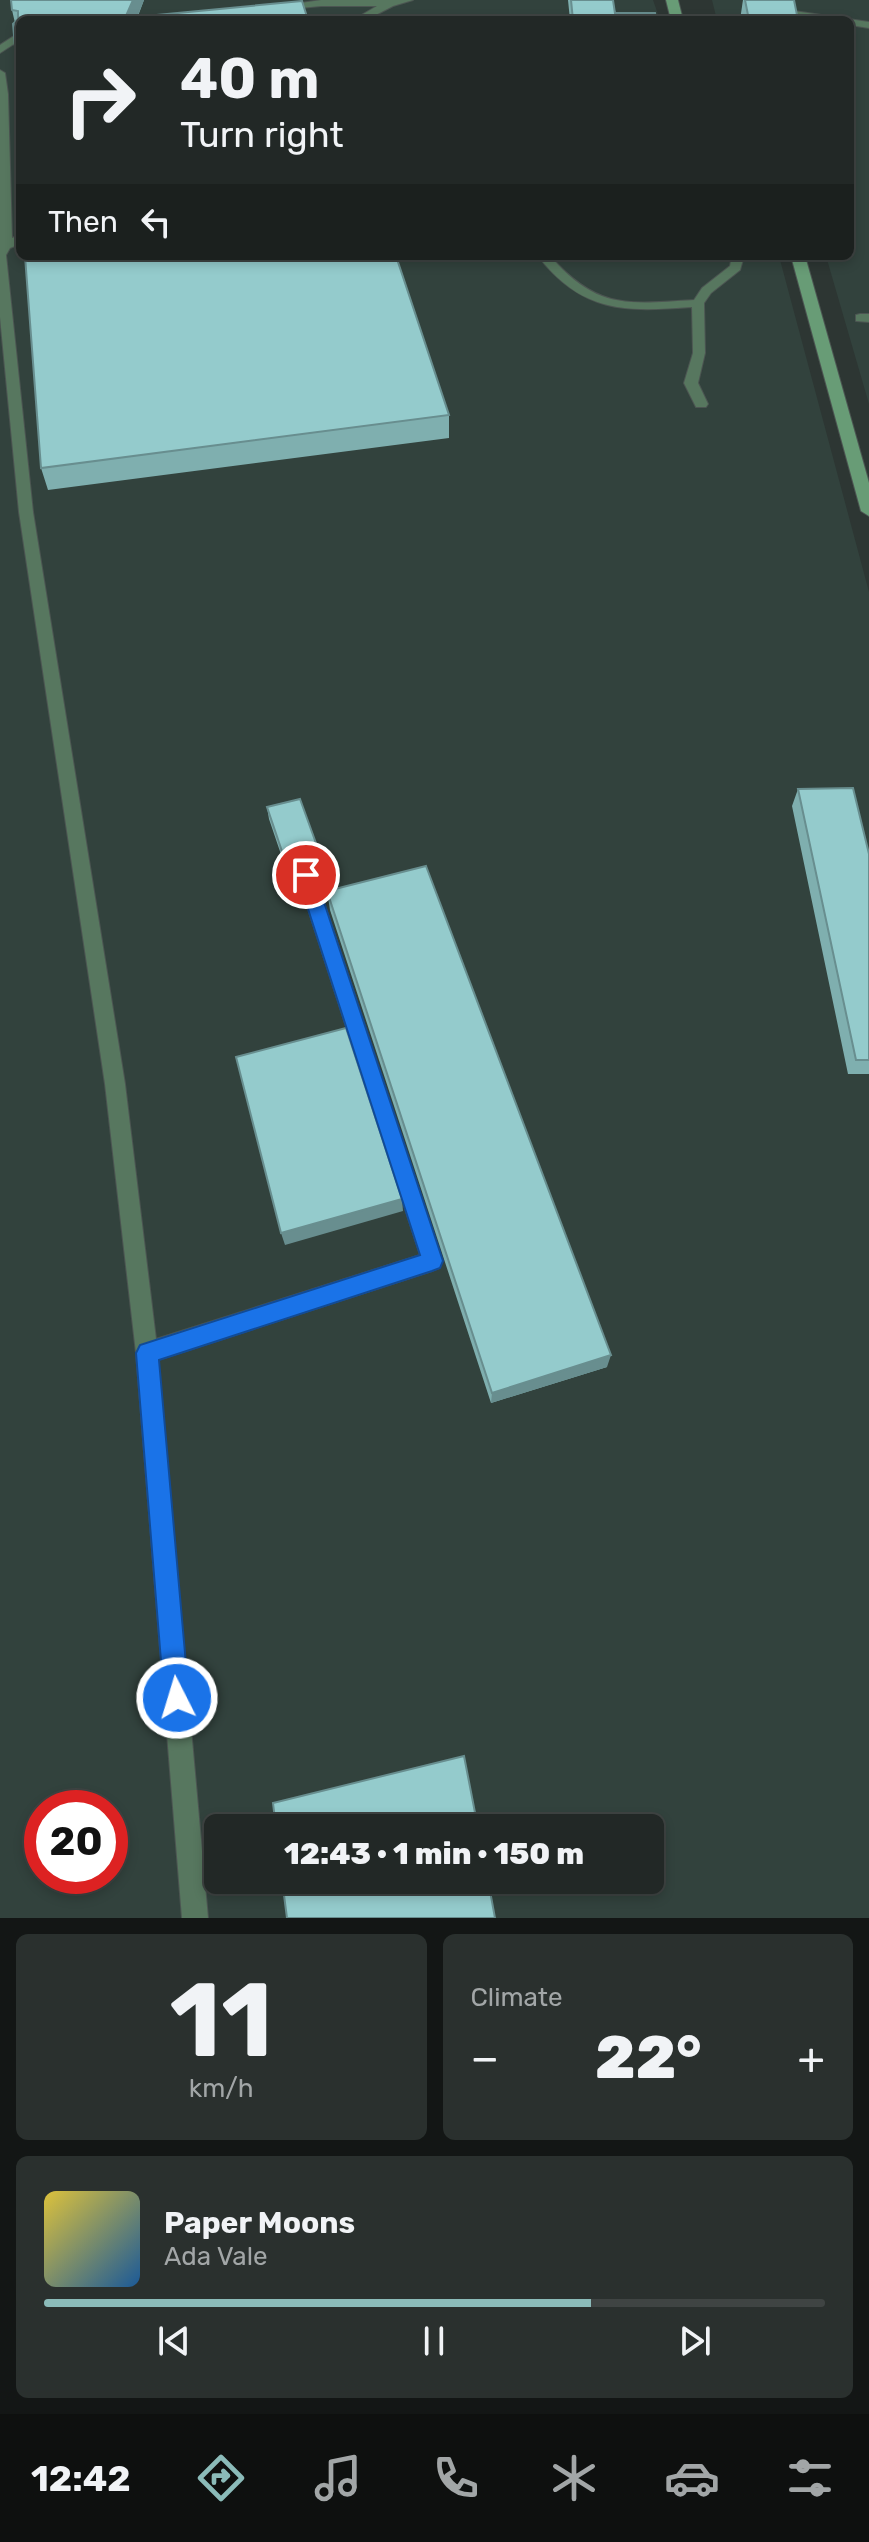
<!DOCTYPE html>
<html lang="en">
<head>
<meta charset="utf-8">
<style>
  body { margin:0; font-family:Rubik,sans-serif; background:#2a302e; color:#f1f3f6; height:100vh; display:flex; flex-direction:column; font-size:30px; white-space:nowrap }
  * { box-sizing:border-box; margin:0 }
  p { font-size:26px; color:#a2a6a7 }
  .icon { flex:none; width:44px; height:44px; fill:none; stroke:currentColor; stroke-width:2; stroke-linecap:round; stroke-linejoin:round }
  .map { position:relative; height:1918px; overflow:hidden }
  .details { display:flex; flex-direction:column; gap:16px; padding:16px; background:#131615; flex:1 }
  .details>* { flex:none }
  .top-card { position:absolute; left:16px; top:16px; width:838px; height:244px; border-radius:12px; box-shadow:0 4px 12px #0003,0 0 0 2px #3f4443; background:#222826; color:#f1f3f6; overflow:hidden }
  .speed { position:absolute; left:24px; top:1790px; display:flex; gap:16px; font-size:40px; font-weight:700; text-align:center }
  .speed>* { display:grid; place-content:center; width:104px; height:104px; border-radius:50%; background:#222826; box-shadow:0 4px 12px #0003,0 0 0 2px #3f4443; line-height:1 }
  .speed .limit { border:12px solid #d22; background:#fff; color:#111 }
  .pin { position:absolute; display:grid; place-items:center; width:68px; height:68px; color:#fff; margin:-34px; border:4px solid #fff; border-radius:50%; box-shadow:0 2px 8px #0007 }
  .me { position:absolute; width:88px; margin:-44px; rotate:355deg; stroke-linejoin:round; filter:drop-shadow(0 0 6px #0008) }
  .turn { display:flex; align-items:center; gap:28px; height:168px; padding:0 32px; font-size:36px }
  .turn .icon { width:104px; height:104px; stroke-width:2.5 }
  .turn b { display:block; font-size:56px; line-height:68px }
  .then { display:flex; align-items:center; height:76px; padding:0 32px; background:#0003; gap:16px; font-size:30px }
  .big { font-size:60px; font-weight:800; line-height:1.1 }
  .details .widget { flex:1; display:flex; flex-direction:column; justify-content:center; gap:12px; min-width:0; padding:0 28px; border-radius:12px; background:#2a302e }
  .details .dial { align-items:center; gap:0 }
  .dial b { font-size:104px; line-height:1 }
  .song { display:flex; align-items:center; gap:24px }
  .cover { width:96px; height:96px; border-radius:12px; background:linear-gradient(135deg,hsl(50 70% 55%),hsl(210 70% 35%)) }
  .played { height:8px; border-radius:4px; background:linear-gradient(90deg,#8bbbb9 70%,#3f4443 70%) }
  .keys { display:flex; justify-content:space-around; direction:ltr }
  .heat { display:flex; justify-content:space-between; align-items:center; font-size:44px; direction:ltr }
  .details .tiles { flex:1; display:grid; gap:16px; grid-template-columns:1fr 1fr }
  .widget:last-child { grid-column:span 2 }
  .trip { position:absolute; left:204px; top:1814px; width:460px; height:80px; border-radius:12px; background:#222826; box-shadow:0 4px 12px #0003,0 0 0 2px #3f4443; font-weight:800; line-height:80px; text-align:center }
  .tabs { display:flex; height:128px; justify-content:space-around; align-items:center; background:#0e100f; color:#a2a6a7 }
  .tabs .icon { width:56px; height:56px }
  .tabs .selected { color:#8bbbb9 }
  .tabs b { font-size:36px; color:#f1f3f6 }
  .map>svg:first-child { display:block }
</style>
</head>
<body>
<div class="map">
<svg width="869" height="1918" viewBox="0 0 869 1918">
  <rect width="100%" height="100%" fill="#2d3633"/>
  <!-- built -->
  <path fill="#32423d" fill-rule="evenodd" d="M0 0H653L660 20H20V256H779L869 592V1918H0ZM42 1808H110V1876H42ZM218 1828H650V1880H218Z
    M712 0H869V404L826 256H850V20H717Z"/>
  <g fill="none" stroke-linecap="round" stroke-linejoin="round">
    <!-- lane casing -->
    <g stroke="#4c5552" stroke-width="2">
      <path id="lane" d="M321 0H413L393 6 366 20H353L377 6H321L279 10 274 7Z
        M744 0H754L753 5 869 22V28L850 25V20H820L748 10 743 7Z
        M20 32V40L0 53V45Z
        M0 70 5 73 8 94 12 238 20 235V244L10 248 6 255 33 512 125 1084 156 1339 420 1255 297 875 300 870H312L315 875 442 1261 439 1268 432 1271 158 1360 208 1918H182L136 1353 105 1084 19 512 0 317Z
        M538 256H550C597 310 628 304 694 300L702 288 730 266 732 256H744L740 270 711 293 704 303 705 353 698 383 708 404 706 407H696L684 383 693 353 692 307C625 312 582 313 538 256Z
        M860 314H869V322L856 321V315Z"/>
    </g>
    <!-- secondary casing -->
    <g stroke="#4c5552" stroke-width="2">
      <path id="secondary" d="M666 0H678L683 20H671Z
        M791 256H805L869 483V516L861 511Z"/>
    </g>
    <!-- lane -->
    <use href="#lane" fill="#57775f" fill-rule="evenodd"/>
    <!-- secondary -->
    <use href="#secondary" fill="#689c76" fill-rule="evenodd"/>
  </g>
  <!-- wall -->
  <path fill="#7fafaf" d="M144 0 138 16 308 20 15 23 12 10Z
    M568 0H613L616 15 656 20H570Z
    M743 0H794L798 20H740Z
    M449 415V438L48 490 41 468Z
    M798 789 869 854V1074H848L792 806Z
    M267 807 321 857 323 869 300 867 294 877 289 878 269 819Z
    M327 891 607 1367 491 1403 330 910Z"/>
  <!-- shaded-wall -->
  <path fill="#688e8f" d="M133 0H144L136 20 125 18Z
    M298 855 300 867 294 877 289 878 287 866Z
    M402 1199 403 1211 285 1245 281 1233Z
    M611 1355 607 1367 491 1403 492 1393Z"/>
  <!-- building -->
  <path fill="#94cbcc" stroke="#688e8f" stroke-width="2" d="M11 0H133L125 18 302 1 308 20H20V81H18L13 24 18 19V11L12 10Z
    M571 0H613L616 20H573Z
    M745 0H794L798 20H749Z
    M616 13H655L656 20H616Z
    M25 256H396L449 415 41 468Z
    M853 788 869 854V1060H856L798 789Z
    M300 799 321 857 298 855 293 865 287 866 267 807Z
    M426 866 611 1355 492 1393 327 891Z
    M346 1028 402 1199 281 1233 236 1057Z
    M464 1756 478 1828H276L273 1803Z
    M282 1880H488L495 1918H287Z"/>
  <!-- route -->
  <path fill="#1a73e8" stroke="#114b97" stroke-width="2" d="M306 868 315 875 443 1261 440 1268 432 1271 159 1360 189 1698 185 1707 177 1710 168 1707 164 1698 136 1353 140 1345 420 1255 297 875Z"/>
</svg>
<div class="speed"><div class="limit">20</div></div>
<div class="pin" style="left:306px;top:875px;background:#d93025"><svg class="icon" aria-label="arrive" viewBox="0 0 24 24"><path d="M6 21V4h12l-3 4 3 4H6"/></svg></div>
<svg class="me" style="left:177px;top:1698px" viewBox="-20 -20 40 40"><circle r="17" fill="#1a73e8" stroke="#fff" stroke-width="3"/><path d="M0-11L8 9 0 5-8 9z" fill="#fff"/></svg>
<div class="trip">12:43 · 1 min · 150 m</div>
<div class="top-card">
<div class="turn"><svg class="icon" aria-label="right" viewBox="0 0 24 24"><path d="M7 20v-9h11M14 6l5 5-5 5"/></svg><div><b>40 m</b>Turn right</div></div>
<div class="then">Then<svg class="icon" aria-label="left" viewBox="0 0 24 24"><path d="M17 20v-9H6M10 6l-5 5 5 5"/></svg></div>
</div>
</div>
<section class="details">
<div class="tiles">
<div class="widget dial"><b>11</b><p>km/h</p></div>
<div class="widget"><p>Climate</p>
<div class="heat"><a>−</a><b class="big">22°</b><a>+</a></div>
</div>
<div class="widget">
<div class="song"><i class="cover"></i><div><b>Paper Moons</b><p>Ada Vale</p></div></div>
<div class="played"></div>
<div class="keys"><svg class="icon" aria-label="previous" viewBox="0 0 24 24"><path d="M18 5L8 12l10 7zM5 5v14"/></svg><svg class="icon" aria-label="pause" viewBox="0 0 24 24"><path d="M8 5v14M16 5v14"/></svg><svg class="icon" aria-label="next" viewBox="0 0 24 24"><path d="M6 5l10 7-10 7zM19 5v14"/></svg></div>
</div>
</div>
</section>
<nav class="tabs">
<b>12:42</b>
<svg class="icon selected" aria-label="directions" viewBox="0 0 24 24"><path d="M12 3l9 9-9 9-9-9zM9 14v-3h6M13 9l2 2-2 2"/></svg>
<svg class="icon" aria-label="music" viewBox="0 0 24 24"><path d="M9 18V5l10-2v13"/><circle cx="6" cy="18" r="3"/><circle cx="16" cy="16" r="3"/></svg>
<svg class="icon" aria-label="phone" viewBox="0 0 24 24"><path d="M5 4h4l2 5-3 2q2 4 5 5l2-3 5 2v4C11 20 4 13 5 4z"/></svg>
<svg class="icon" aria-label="climate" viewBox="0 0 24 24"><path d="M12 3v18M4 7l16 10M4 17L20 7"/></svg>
<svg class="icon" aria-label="car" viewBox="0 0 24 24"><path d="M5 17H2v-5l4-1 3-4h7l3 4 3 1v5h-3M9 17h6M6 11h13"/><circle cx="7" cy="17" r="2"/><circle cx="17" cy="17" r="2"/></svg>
<svg class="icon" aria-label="filters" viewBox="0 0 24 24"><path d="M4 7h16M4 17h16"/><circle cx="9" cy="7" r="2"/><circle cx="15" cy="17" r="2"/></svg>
</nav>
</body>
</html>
